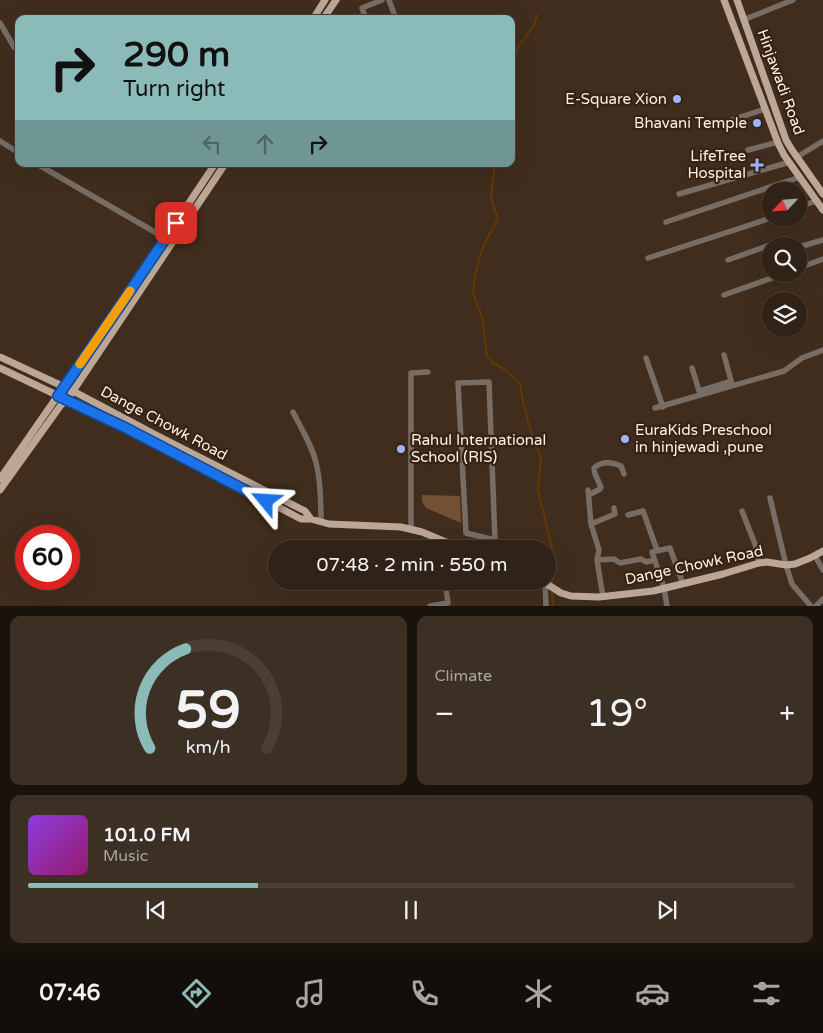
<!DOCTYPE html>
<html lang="en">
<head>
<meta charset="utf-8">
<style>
  body { margin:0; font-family:"Varela Round",sans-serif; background:#3c2f23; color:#f1f3f6; height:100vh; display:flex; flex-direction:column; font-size:19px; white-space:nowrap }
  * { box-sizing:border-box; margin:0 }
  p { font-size:16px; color:#a8a4a1 }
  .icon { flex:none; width:28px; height:28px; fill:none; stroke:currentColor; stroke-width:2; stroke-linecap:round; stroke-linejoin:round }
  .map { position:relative; height:606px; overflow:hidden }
  .details { display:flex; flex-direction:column; gap:10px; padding:10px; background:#1a130c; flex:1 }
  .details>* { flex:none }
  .guide { position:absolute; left:15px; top:15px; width:500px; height:152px; border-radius:10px; box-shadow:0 5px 20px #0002,0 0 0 1px #4b3f35; background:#8bbbb9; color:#111; overflow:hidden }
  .needle { width:32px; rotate:244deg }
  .buttons { position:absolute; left:762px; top:182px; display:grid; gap:10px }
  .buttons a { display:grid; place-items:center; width:45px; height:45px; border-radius:50%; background:#302216; box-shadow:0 5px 20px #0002,0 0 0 1px #4b3f35; font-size:25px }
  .speed { position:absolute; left:15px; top:525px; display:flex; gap:10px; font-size:25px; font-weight:700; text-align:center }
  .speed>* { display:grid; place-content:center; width:65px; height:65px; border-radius:50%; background:#302216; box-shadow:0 5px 20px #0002,0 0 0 1px #4b3f35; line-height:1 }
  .speed .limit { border:8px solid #d22; background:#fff; color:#111 }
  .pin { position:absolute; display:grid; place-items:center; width:42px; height:42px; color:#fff; margin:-21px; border-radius:10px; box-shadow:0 2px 8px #0006 }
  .me { position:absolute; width:55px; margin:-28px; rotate:297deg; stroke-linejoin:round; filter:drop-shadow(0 0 4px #0008) }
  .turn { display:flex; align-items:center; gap:18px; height:105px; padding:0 25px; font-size:22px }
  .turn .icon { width:65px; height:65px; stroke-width:2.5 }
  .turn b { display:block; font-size:35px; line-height:42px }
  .lanes { display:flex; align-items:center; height:48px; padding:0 25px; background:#0003; justify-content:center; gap:25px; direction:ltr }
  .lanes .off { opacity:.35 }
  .big { font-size:38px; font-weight:600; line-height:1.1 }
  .details .widget { flex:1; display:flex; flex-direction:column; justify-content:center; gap:8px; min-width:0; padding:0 18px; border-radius:10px; background:#3c2f23 }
  .details .dial { align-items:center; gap:0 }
  .dial svg { height:130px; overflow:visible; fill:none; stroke:#4b3f35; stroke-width:7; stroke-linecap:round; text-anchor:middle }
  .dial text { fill:#f1f3f6; stroke:none }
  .song { display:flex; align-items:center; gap:15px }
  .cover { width:60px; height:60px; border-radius:8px; background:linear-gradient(135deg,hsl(270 70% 55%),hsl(320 70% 35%)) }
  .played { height:5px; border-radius:2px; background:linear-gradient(90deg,#8bbbb9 30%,#4b3f35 30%) }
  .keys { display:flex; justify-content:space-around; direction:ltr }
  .heat { display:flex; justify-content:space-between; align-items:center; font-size:28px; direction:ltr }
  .details .tiles { flex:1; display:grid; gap:10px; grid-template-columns:1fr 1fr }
  .widget:last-child { grid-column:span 2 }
  .trip { position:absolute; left:268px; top:540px; width:288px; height:50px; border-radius:25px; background:#302216; box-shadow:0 5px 20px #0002,0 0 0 1px #4b3f35; font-weight:600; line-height:50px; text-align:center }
  .menu { display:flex; height:80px; justify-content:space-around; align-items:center; background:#130e09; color:#a8a4a1 }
  .menu .icon { width:35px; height:35px }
  .menu .on { color:#8bbbb9 }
  .menu b { font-size:22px; color:#f1f3f6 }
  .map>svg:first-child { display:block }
</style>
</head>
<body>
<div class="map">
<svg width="823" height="606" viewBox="0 0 823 606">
  <rect width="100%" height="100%" fill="#402d1d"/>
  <!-- green -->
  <path fill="#715033" d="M422 495 460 496 461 523 426 508 422 502Z"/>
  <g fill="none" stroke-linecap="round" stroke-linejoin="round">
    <!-- stream -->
    <path stroke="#653701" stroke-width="2" d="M511 60 520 44 534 26 537 15
      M495 164 491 199 498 218 483 247 475 274 473 291 476 302 482 318 487 356 493 363 504 369 520 384 523 402 533 439 541 457 538 490 554 557 552 586
      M552 590 553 606"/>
    <!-- minor -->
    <path stroke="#776d65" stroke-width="5.5" d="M389 0 396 19
      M366 19 362 8 382 0
      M743 20 793 0
      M0 23 14 47
      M710 127 765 109
      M0 141 19 153
      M748 150 778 142
      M797 157 823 141
      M37 164 172 242
      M679 194 790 162
      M799 207 816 201
      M666 222 800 177
      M799 247 823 240
      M648 258 771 218
      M728 260 781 241 791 246
      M799 268 823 259
      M724 295 783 274
      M724 355 732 384
      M646 358 663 407
      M692 368 700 394
      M699 391 731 381
      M655 408 784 371 802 358 823 350
      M293 412C301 428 314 449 317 467 321 485 321 504 321 522
      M588 490 591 524 599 550 597 560 603 597
      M589 495 600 489 601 487 595 474 594 468C602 461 612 462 621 466L624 474
      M770 498 786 565 792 584 811 606
      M742 511 755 544 759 563
      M628 515 643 511 657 550
      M591 524 615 514 614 508
      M411 529V373L428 372
      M440 540 441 549
      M491 549 495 540 489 382 458 383 466 533 495 540
      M815 556 823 570
      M597 560 614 559 620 563 641 559 646 562 655 560
      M545 583 546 606
      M430 606 448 603 445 581
      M667 606 664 588 652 552 670 548 683 584
      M816 606 823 599"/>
    <!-- major -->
    <path stroke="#bca797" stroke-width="7" d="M724 0 778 143 784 155 823 210
      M737 0 786 140 792 150 823 194
      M313 19 325 0
      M323 19 336 0
      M0 357 73 391 156 435 305 511 311 519
      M0 368 126 428 301 519H311L329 524 401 527 422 532 463 549
      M0 479 122 303 215 164
      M0 490 61 405 67 400 225 164
      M542 581 561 593 571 596 599 597 653 591 723 574 759 563 767 562 786 565 795 564 810 558 823 551"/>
  </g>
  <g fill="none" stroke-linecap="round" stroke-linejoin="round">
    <!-- route casing -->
    <g stroke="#114b97" stroke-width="12">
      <path id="route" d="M176 223 122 303 58 396 126 428 266 501"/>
    </g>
    <!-- route -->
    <use href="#route" stroke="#1a73e8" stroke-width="9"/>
    <!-- slow -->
    <path stroke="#f59e0b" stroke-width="9" d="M80 364 130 291"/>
  </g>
  <!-- markers -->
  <g fill="#9fb3fd" stroke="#362313" stroke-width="2">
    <circle cx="677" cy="99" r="5"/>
    <circle cx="757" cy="123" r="5"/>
    <path d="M754.5 157.5h5v5h5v5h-5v5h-5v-5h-5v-5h5z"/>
    <circle cx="625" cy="439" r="5"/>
    <circle cx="401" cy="449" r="5"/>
  </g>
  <g text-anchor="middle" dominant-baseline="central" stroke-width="4.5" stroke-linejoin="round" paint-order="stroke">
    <!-- street labels -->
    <g font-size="15" fill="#fdf0e6" stroke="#362313">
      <text transform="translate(781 82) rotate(70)">Hinjawadi Road</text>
      <text transform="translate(164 423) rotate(28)">Dange Chowk Road</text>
      <text transform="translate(694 565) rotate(-12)">Dange Chowk Road</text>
    </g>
    <!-- poi labels -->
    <g font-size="15" fill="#fdf0e6" stroke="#362313" text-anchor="end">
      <text x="667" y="99">E-Square Xion</text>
      <text x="747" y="123">Bhavani Temple</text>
      <text x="746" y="156">LifeTree<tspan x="746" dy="17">Hospital</tspan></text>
      <text x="635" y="430" text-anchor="start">EuraKids Preschool<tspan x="635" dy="17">in hinjewadi ,pune</tspan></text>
      <text x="411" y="440" text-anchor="start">Rahul International<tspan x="411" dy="17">School (RIS)</tspan></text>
    </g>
  </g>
</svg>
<div class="buttons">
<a><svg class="needle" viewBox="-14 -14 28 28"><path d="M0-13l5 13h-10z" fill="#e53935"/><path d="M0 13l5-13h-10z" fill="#a8a4a1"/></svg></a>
<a><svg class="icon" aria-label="search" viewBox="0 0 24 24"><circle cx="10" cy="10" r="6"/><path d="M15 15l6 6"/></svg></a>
<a><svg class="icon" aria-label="layers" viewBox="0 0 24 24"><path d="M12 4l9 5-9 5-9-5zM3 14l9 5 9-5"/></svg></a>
</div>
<div class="speed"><div class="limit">60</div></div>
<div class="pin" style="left:176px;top:223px;background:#d93025"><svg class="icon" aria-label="arrive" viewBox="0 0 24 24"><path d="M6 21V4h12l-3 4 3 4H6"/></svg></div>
<svg class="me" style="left:266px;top:501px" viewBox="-20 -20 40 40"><path d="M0-17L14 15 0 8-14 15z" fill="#1a73e8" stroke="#fff" stroke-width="4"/></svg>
<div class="trip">07:48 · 2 min · 550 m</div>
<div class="guide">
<div class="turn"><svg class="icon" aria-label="right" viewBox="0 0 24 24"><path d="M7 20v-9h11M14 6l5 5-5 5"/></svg><div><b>290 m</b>Turn right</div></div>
<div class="lanes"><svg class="icon off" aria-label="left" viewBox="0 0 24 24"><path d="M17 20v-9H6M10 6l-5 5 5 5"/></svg><svg class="icon off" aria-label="ahead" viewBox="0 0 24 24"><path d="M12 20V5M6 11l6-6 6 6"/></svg><svg class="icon" aria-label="right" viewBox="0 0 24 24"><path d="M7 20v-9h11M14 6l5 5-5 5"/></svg></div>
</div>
</div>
<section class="details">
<div class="tiles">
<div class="widget dial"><svg viewBox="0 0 100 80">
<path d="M14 69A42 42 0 1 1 86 69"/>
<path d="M14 69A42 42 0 0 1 36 8" stroke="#8bbbb9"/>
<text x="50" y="56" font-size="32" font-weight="700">59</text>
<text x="50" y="72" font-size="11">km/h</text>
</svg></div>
<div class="widget"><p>Climate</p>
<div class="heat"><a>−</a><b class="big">19°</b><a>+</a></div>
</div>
<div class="widget">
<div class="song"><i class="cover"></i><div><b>101.0 FM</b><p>Music</p></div></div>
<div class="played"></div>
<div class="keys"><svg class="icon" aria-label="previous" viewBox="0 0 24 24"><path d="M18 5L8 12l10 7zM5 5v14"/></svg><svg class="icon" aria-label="pause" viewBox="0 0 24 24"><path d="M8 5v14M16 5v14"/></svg><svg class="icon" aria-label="next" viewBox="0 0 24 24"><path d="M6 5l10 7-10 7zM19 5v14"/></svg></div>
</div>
</div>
</section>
<nav class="menu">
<b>07:46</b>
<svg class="icon on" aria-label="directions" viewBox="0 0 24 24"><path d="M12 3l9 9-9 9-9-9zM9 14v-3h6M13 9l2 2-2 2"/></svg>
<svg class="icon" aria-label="music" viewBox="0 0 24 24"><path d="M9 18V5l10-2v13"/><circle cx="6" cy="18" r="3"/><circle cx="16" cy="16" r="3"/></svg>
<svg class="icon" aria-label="phone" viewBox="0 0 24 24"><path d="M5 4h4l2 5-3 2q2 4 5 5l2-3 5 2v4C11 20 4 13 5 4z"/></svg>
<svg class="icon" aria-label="climate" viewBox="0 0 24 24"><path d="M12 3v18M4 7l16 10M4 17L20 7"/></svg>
<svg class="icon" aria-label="car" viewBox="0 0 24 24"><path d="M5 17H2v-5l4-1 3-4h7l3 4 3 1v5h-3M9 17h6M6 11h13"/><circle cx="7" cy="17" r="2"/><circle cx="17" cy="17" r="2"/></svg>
<svg class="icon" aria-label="filters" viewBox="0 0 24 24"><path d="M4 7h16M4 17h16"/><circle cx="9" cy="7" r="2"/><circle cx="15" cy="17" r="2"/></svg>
</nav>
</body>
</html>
